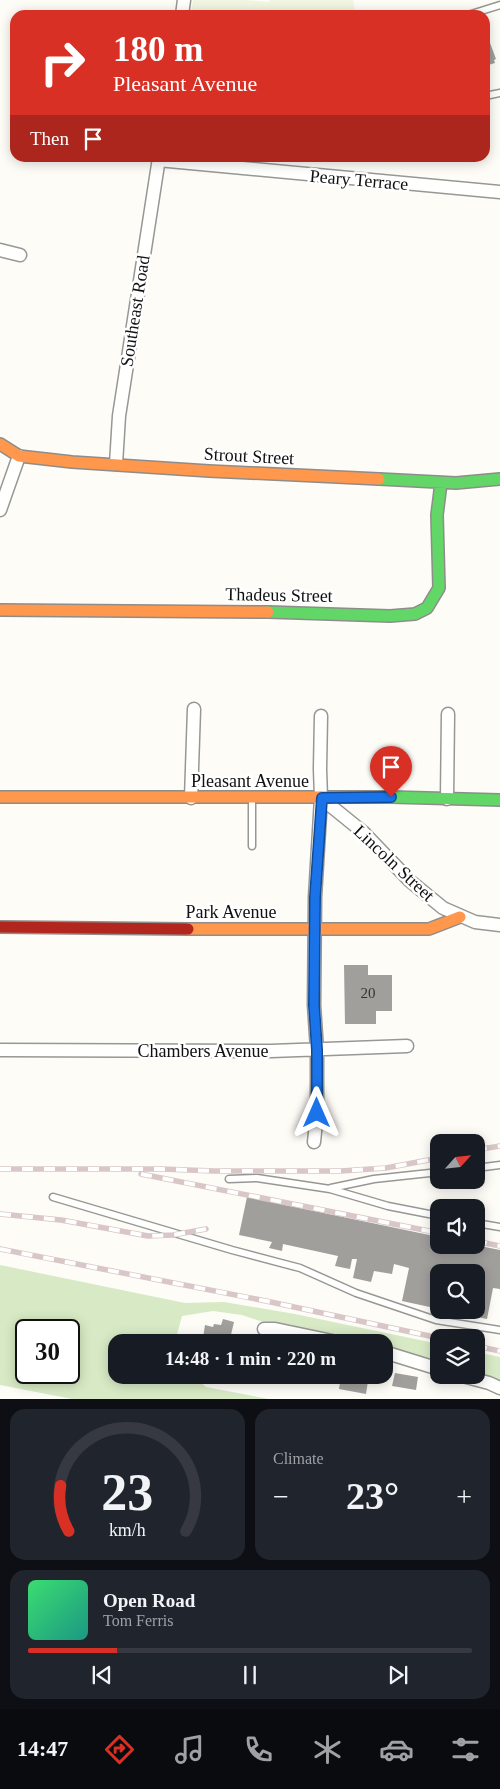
<!DOCTYPE html>
<html lang="en">
<head>
<meta charset="utf-8">
<style>
  body { margin:0; font-family:Georgia,serif; background:#20242c; color:#f1f3f6; height:100vh; display:flex; flex-direction:column; font-size:19px; white-space:nowrap }
  * { box-sizing:border-box; margin:0 }
  p { font-size:16px; color:#9ea1a6 }
  .icon { flex:none; width:28px; height:28px; fill:none; stroke:currentColor; stroke-width:2; stroke-linecap:round; stroke-linejoin:round }
  .map { position:relative; height:1399px; overflow:hidden }
  .details { display:flex; flex-direction:column; gap:10px; padding:10px; background:#0d0f14; flex:1 }
  .details>* { flex:none }
  .hud { position:absolute; left:10px; top:10px; width:480px; height:152px; border-radius:15px; box-shadow:0 2px 12px #0003; background:#d93025; color:#fff; overflow:hidden }
  .needle { width:32px; rotate:63deg }
  .buttons { position:absolute; left:430px; top:1134px; display:grid; gap:10px }
  .buttons a { display:grid; place-items:center; width:55px; height:55px; border-radius:10px; background:#171b24; box-shadow:0 2px 12px #0003; font-size:25px }
  .speed { position:absolute; left:15px; top:1319px; display:flex; gap:10px; font-size:25px; font-weight:700; text-align:center }
  .speed>* { display:grid; place-content:center; width:65px; height:65px; border-radius:50%; background:#171b24; box-shadow:0 2px 12px #0003; line-height:1 }
  .speed .limit { border:2px solid #111; border-radius:8px; background:#fff; color:#111 }
  .pin { position:absolute; display:grid; place-items:center; width:42px; height:42px; color:#fff; margin:-51px -21px; border-radius:50% 50% 50% 0; rotate:-45deg; box-shadow:0 0 5px #0007 }
  .pin .icon { rotate:45deg }
  .me { position:absolute; width:55px; margin:-28px; rotate:0deg; stroke-linejoin:round; filter:drop-shadow(0 0 4px #0008) }
  .turn { display:flex; align-items:center; gap:18px; height:105px; padding:0 20px; font-size:22px }
  .turn .icon { width:65px; height:65px; stroke-width:2.5 }
  .turn b { display:block; font-size:35px; line-height:42px }
  .then { display:flex; align-items:center; height:48px; padding:0 20px; background:#0003; gap:10px; font-size:19px }
  .big { font-size:38px; font-weight:600; line-height:1.1 }
  .details .card { flex:1; display:flex; flex-direction:column; justify-content:center; gap:8px; min-width:0; padding:0 18px; border-radius:15px; background:#20242c }
  .details .dial { align-items:center; gap:0 }
  .dial svg { height:130px; overflow:visible; fill:none; stroke:#363941; stroke-width:7; stroke-linecap:round; text-anchor:middle }
  .dial text { fill:#f1f3f6; stroke:none }
  .song { display:flex; align-items:center; gap:15px }
  .cover { width:60px; height:60px; border-radius:8px; background:linear-gradient(135deg,hsl(140 70% 55%),hsl(170 70% 35%)) }
  .played { height:5px; border-radius:2px; background:linear-gradient(90deg,#d93025 20%,#363941 20%) }
  .keys { display:flex; justify-content:space-around; direction:ltr }
  .heat { display:flex; justify-content:space-between; align-items:center; font-size:28px; direction:ltr }
  .details .tiles { flex:1; display:grid; gap:10px; grid-template-columns:1fr 1fr }
  .card:last-child { grid-column:span 2 }
  .trip { position:absolute; left:108px; top:1334px; width:285px; height:50px; border-radius:15px; background:#171b24; box-shadow:0 2px 12px #0003; font-weight:600; line-height:50px; text-align:center }
  .tabs { display:flex; height:80px; justify-content:space-around; align-items:center; background:#090b0e; color:#9ea1a6 }
  .tabs .icon { width:35px; height:35px }
  .tabs .current { color:#d93025 }
  .tabs b { font-size:22px; color:#f1f3f6 }
  .map>svg:first-child { display:block }
</style>
</head>
<body>
<div class="map">
<svg width="500" height="1399" viewBox="0 0 500 1399">
  <rect width="100%" height="100%" fill="#fdfcf7"/>
  <!-- forest -->
  <path fill="#d8eac5" fill-rule="evenodd" d="M0 1265 185 1303 224 1302 295 1314 439 1344V1362L384 1348V1342H358L266 1323 242 1315 213 1311 182 1316 175 1342H116V1375H192L206 1387 269 1399H72L0 1385ZM26 1330H69V1372H26Z
    M476 1352 500 1357V1382L476 1373Z"/>
  <!-- pitch -->
  <path fill="#f0f6e1" d="M193 0H245L269 2 270 0H353L355 11 375 13 374 15H191Z"/>
  <!-- building -->
  <path fill="#a19f9c" d="M485 21 489 31 486 32 496 59 494 60 495 63 485 66Z
    M344 965H368V975H392V1011H376V1024H345Z
    M247 1197 439 1237V1245H475L500 1250V1289L493 1288 487 1319 447 1311 476 1310V1272H439V1309L402 1301 409 1268 394 1264 392 1274 374 1271 371 1282 353 1278 357 1259H352L350 1269 335 1266 338 1256 283 1244 282 1251 269 1248 272 1242 239 1235Z
    M223 1319 234 1322 230 1339 209 1334 205 1342H194L195 1336 203 1338 205 1325 213 1327 214 1324 221 1325Z
    M395 1373 418 1377 416 1390 392 1386Z
    M259 1375H288L287 1384 258 1378Z
    M341 1376 368 1381 366 1394 339 1389Z"/>
  <g fill="none" stroke-linecap="round" stroke-linejoin="round">
    <!-- lane casing -->
    <g stroke="#979795" stroke-width="9">
      <path id="lane" d="M468 15 500 5
        M485 96 500 93
        M252 799V846
        M476 1168 500 1165
        M229 1179 257 1178 330 1189 388 1206 439 1216
        M331 1188 374 1179 439 1172
        M53 1197 232 1250 300 1268 356 1293 436 1320 500 1330
        M476 1223 500 1227"/>
    </g>
    <!-- street casing -->
    <g stroke="#979795" stroke-width="15">
      <path id="street" d="M182 15 184 0
        M158 160 500 192
        M0 250 20 255
        M116 464 119 416 159 158
        M0 510 19 456
        M191 798 194 709
        M321 798 363 832 410 881 443 908 475 922 500 925
        M447 799 448 714
        M0 1050 271 1051 407 1046
        M314 1142 317 1113V1050L314 1005 315 897 321 798 320 769 321 716
        M264 1329H275L337 1342
        M384 1352 439 1369
        M459 1375 489 1383 500 1388"/>
    </g>
    <!-- fast casing -->
    <g stroke="#8e8d8b" stroke-width="14">
      <path id="fast" d="M379 479 456 483 500 479
        M268 612 390 616 415 614 427 608 439 588 437 515 441 483
        M321 797H391L500 800"/>
    </g>
    <!-- slow casing -->
    <g stroke="#8e8d8b" stroke-width="14">
      <path id="slow" d="M0 444 19 456 72 462 209 471 379 479
        M0 610 268 612
        M0 797H321
        M188 929H429L460 917"/>
    </g>
    <!-- jam casing -->
    <g stroke="#8e8d8b" stroke-width="14">
      <path id="jam" d="M0 927 188 929"/>
    </g>
    <!-- lane -->
    <use href="#lane" stroke="#fffffe" stroke-width="6"/>
    <!-- street -->
    <use href="#street" stroke="#fffffe" stroke-width="12"/>
    <!-- fast -->
    <use href="#fast" stroke="#63d668" stroke-width="11"/>
    <!-- slow -->
    <use href="#slow" stroke="#ff974d" stroke-width="11"/>
    <!-- jam -->
    <use href="#jam" stroke="#b3261e" stroke-width="11"/>
    <!-- rail casing -->
    <g stroke="#d9c6c7" stroke-width="5.5">
      <path id="rail" d="M476 1150 500 1146
        M0 1169H161L214 1171H341L386 1168 439 1158
        M141 1174 439 1233
        M0 1214 61 1220 148 1236 173 1235 206 1229
        M476 1241 500 1246
        M0 1249 266 1301 439 1338
        M476 1346 500 1351"/>
    </g>
    <!-- rail -->
    <use href="#rail" stroke="#fff" stroke-width="4" stroke-dasharray="11" stroke-linecap="butt"/>
  </g>
  <g fill="none" stroke-linecap="round" stroke-linejoin="round">
    <!-- route casing -->
    <g stroke="#114b97" stroke-width="12">
      <path id="route" d="M317 1113V1050L314 1005 315 897 322 798 391 797"/>
    </g>
    <!-- route -->
    <use href="#route" stroke="#1a73e8" stroke-width="9"/>
  </g>
  <g text-anchor="middle" dominant-baseline="central" stroke-width="5" stroke-linejoin="round" paint-order="stroke">
    <!-- number labels -->
    <g font-size="15" fill="#353434">
      <text x="368" y="993">20</text>
    </g>
    <!-- street labels -->
    <g font-size="18" fill="#111" stroke="#fff">
      <text transform="translate(359 180) rotate(5)">Peary Terrace</text>
      <text transform="translate(135 311) rotate(-81)">Southeast Road</text>
      <text transform="translate(249 456) rotate(3)">Strout Street</text>
      <text transform="translate(279 595) rotate(1)">Thadeus Street</text>
      <text x="250" y="781">Pleasant Avenue</text>
      <text transform="translate(394 863) rotate(43)">Lincoln Street</text>
      <text x="231" y="912">Park Avenue</text>
      <text x="203" y="1051">Chambers Avenue</text>
    </g>
  </g>
</svg>
<div class="buttons">
<a><svg class="needle" viewBox="-14 -14 28 28"><path d="M0-13l5 13h-10z" fill="#e53935"/><path d="M0 13l5-13h-10z" fill="#9ea1a6"/></svg></a>
<a><svg class="icon" aria-label="sound" viewBox="0 0 24 24"><path d="M4 9h4l5-4v14l-5-4H4zM17 9q2 3 0 6"/></svg></a>
<a><svg class="icon" aria-label="search" viewBox="0 0 24 24"><circle cx="10" cy="10" r="6"/><path d="M15 15l6 6"/></svg></a>
<a><svg class="icon" aria-label="layers" viewBox="0 0 24 24"><path d="M12 4l9 5-9 5-9-5zM3 14l9 5 9-5"/></svg></a>
</div>
<div class="speed"><div class="limit">30</div></div>
<div class="pin" style="left:391px;top:797px;background:#d93025"><svg class="icon" aria-label="arrive" viewBox="0 0 24 24"><path d="M6 21V4h12l-3 4 3 4H6"/></svg></div>
<svg class="me" style="left:317px;top:1113px" viewBox="-20 -20 40 40"><path d="M0-17L14 15 0 8-14 15z" fill="#1a73e8" stroke="#fff" stroke-width="4"/></svg>
<div class="trip">14:48 · 1 min · 220 m</div>
<div class="hud">
<div class="turn"><svg class="icon" aria-label="right" viewBox="0 0 24 24"><path d="M7 20v-9h11M14 6l5 5-5 5"/></svg><div><b>180 m</b>Pleasant Avenue</div></div>
<div class="then">Then<svg class="icon" aria-label="arrive" viewBox="0 0 24 24"><path d="M6 21V4h12l-3 4 3 4H6"/></svg></div>
</div>
</div>
<section class="details">
<div class="tiles">
<div class="card dial"><svg viewBox="0 0 100 80">
<path d="M14 69A42 42 0 1 1 86 69"/>
<path d="M14 69A42 42 0 0 1 9 41" stroke="#d93025"/>
<text x="50" y="56" font-size="32" font-weight="700">23</text>
<text x="50" y="72" font-size="11">km/h</text>
</svg></div>
<div class="card"><p>Climate</p>
<div class="heat"><a>−</a><b class="big">23°</b><a>+</a></div>
</div>
<div class="card">
<div class="song"><i class="cover"></i><div><b>Open Road</b><p>Tom Ferris</p></div></div>
<div class="played"></div>
<div class="keys"><svg class="icon" aria-label="previous" viewBox="0 0 24 24"><path d="M18 5L8 12l10 7zM5 5v14"/></svg><svg class="icon" aria-label="pause" viewBox="0 0 24 24"><path d="M8 5v14M16 5v14"/></svg><svg class="icon" aria-label="next" viewBox="0 0 24 24"><path d="M6 5l10 7-10 7zM19 5v14"/></svg></div>
</div>
</div>
</section>
<nav class="tabs">
<b>14:47</b>
<svg class="icon current" aria-label="directions" viewBox="0 0 24 24"><path d="M12 3l9 9-9 9-9-9zM9 14v-3h6M13 9l2 2-2 2"/></svg>
<svg class="icon" aria-label="music" viewBox="0 0 24 24"><path d="M9 18V5l10-2v13"/><circle cx="6" cy="18" r="3"/><circle cx="16" cy="16" r="3"/></svg>
<svg class="icon" aria-label="phone" viewBox="0 0 24 24"><path d="M5 4h4l2 5-3 2q2 4 5 5l2-3 5 2v4C11 20 4 13 5 4z"/></svg>
<svg class="icon" aria-label="climate" viewBox="0 0 24 24"><path d="M12 3v18M4 7l16 10M4 17L20 7"/></svg>
<svg class="icon" aria-label="car" viewBox="0 0 24 24"><path d="M5 17H2v-5l4-1 3-4h7l3 4 3 1v5h-3M9 17h6M6 11h13"/><circle cx="7" cy="17" r="2"/><circle cx="17" cy="17" r="2"/></svg>
<svg class="icon" aria-label="filters" viewBox="0 0 24 24"><path d="M4 7h16M4 17h16"/><circle cx="9" cy="7" r="2"/><circle cx="15" cy="17" r="2"/></svg>
</nav>
</body>
</html>
